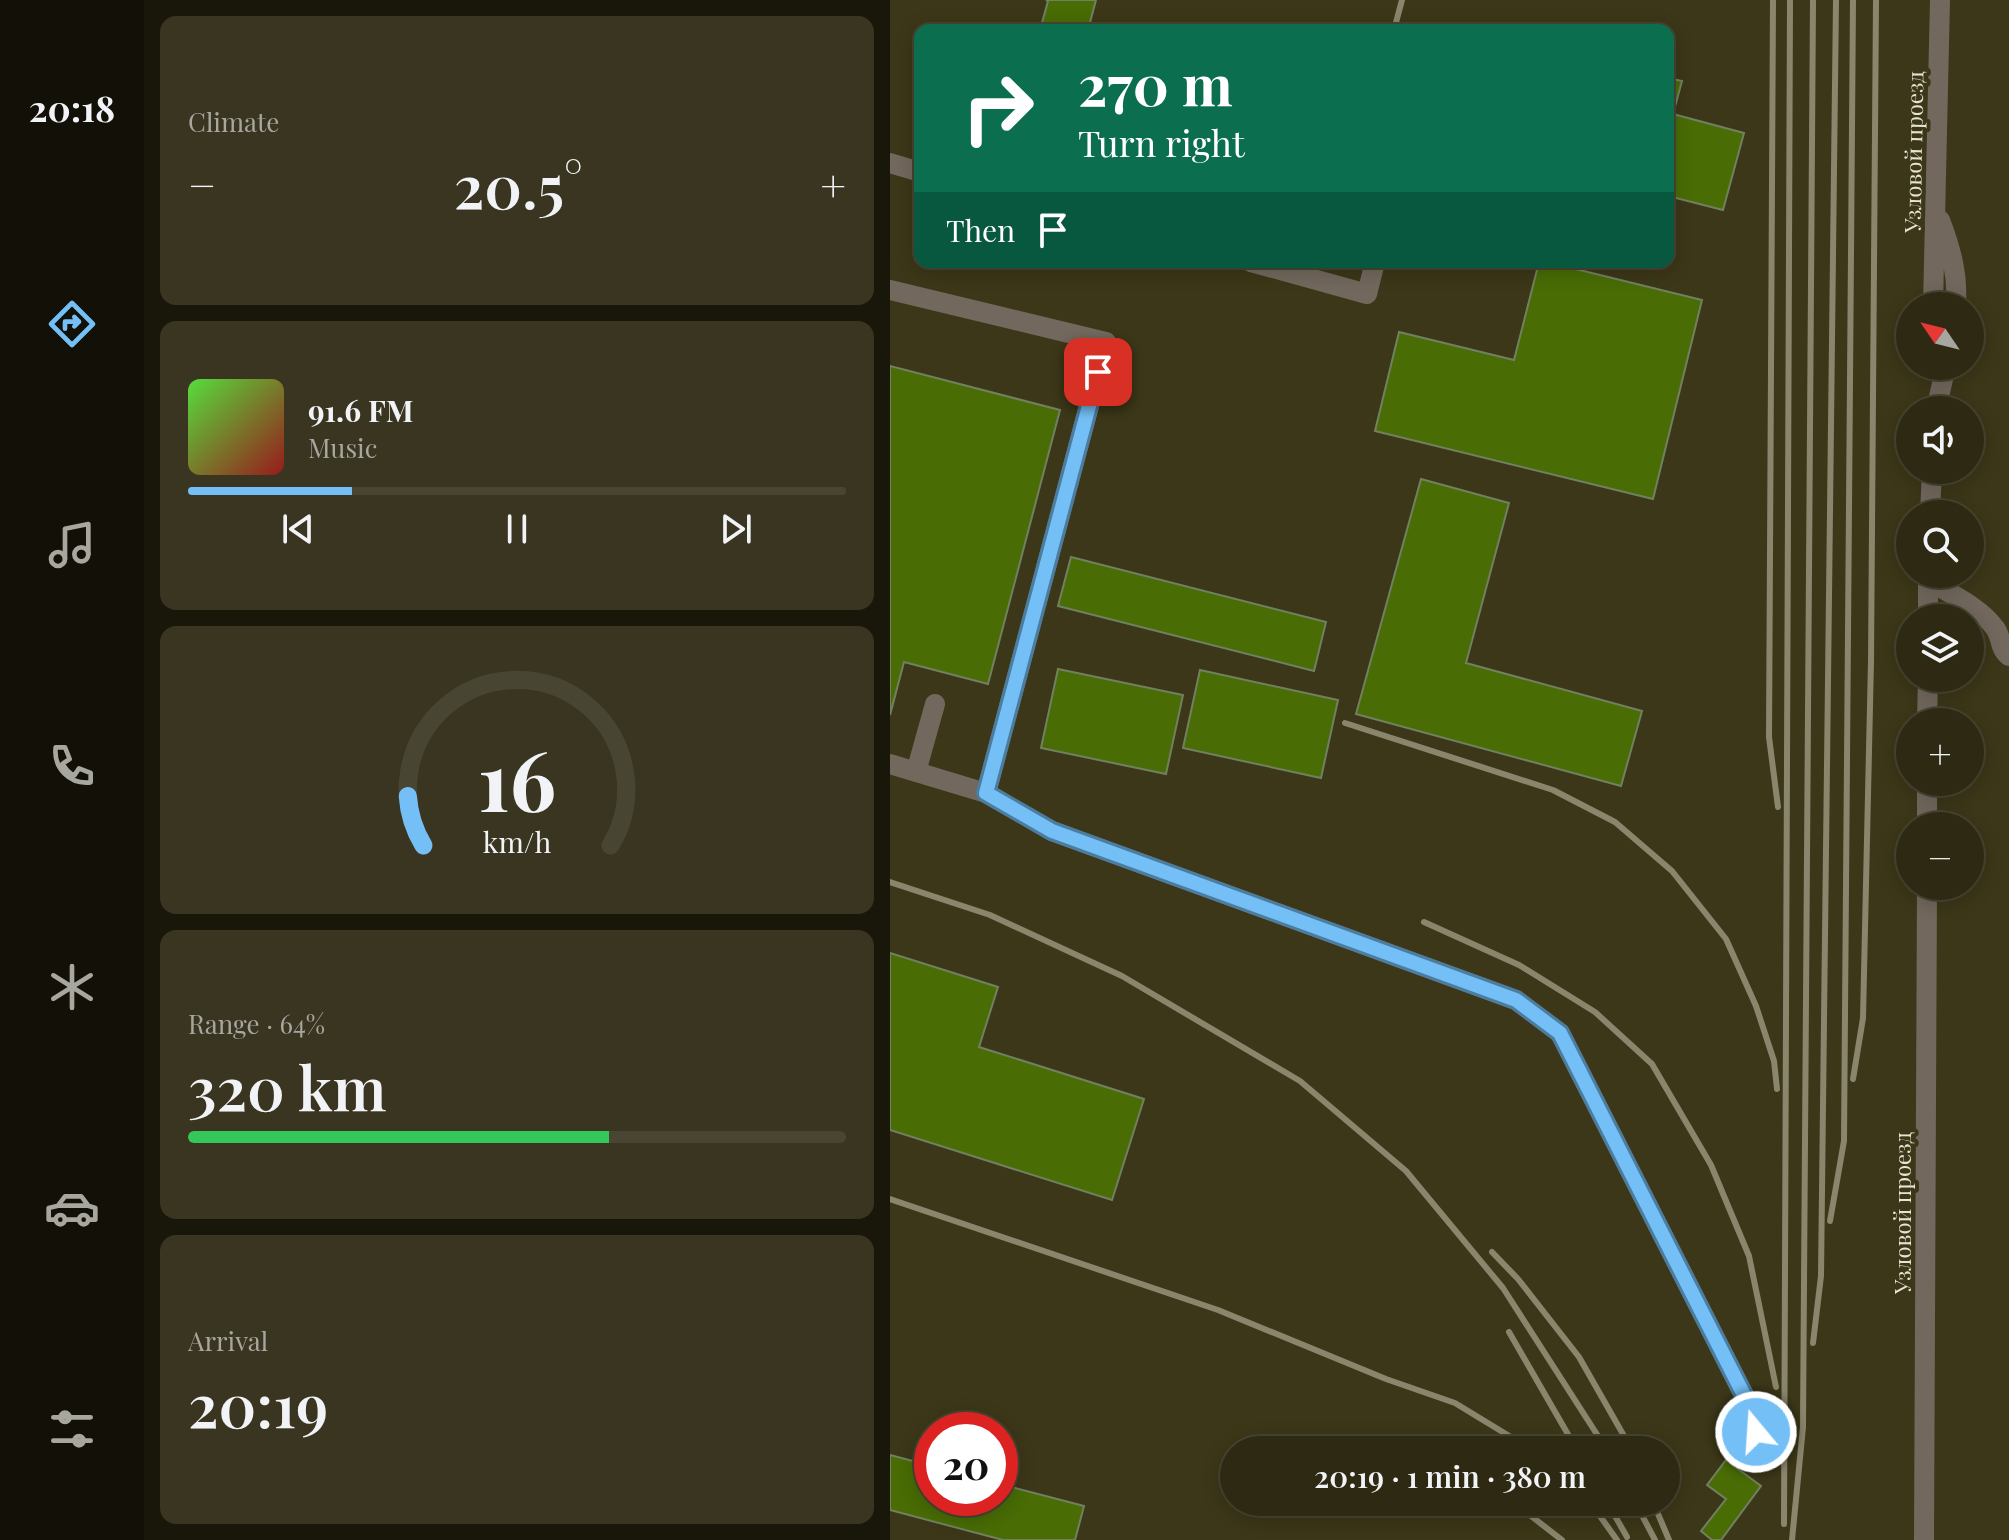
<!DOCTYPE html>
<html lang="en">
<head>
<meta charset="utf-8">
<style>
  body { margin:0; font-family:"Playfair Display",serif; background:#393520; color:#f1f3f6; height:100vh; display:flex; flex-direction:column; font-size:30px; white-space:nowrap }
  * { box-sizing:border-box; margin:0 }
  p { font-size:26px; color:#a7a69f }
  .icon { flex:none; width:44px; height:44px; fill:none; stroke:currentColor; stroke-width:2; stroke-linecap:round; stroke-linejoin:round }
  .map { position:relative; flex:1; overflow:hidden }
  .drawer { display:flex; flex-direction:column; gap:16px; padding:16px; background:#19170a; width:746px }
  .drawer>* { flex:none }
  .banner { position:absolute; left:24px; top:24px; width:760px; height:244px; border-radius:16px; box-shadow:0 4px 20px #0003,0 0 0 2px #484532; background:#0b6e4f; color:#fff; overflow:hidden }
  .needle { width:52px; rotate:305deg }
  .controls { position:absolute; left:1006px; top:292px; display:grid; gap:16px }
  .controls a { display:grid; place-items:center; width:88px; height:88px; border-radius:50%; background:#2d2912; box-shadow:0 4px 20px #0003,0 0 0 2px #484532; font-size:40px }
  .speed { position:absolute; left:24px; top:1412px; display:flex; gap:16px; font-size:40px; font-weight:700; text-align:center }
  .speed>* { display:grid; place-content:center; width:104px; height:104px; border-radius:50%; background:#2d2912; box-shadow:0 4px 20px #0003,0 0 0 2px #484532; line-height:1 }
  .speed .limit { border:12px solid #d22; background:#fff; color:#111 }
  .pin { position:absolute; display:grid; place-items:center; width:68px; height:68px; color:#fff; margin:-34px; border-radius:16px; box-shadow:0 4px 12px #0006 }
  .me { position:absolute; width:88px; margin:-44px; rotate:342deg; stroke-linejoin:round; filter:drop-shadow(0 0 6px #0008) }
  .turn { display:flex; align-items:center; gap:28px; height:168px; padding:0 32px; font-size:36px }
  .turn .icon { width:104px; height:104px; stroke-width:2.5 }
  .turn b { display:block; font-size:56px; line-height:68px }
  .then { display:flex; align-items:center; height:76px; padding:0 32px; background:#0003; gap:16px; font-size:30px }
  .big { font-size:60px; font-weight:600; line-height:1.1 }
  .drawer .card { flex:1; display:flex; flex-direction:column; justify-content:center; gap:12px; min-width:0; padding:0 28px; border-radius:16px; background:#393520 }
  .drawer .dial { align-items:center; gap:0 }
  .dial svg { height:208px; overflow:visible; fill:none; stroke:#484532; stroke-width:7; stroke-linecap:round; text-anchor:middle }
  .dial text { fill:#f1f3f6; stroke:none }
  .song { display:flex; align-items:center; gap:24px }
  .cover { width:96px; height:96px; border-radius:12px; background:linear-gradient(135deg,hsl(110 70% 55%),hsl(0 70% 35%)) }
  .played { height:8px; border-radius:4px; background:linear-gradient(90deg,#74c0f6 25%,#484532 25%) }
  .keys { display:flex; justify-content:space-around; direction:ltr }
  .heat { display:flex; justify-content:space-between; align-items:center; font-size:44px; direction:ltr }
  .charge { height:12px; border-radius:6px; background:linear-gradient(90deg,#34c759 64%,#484532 0) }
  .trip { position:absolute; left:330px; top:1436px; width:460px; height:80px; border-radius:40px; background:#2d2912; box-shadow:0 4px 20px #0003,0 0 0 2px #484532; font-weight:600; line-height:80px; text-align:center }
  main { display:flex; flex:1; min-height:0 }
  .menu { display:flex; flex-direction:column; width:144px; justify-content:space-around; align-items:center; background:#121007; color:#a7a69f }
  .menu .icon { width:56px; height:56px }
  .menu .selected { color:#74c0f6 }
  .menu b { font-size:36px; color:#f1f3f6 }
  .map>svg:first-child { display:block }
</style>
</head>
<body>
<main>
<nav class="menu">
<b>20:18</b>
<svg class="icon selected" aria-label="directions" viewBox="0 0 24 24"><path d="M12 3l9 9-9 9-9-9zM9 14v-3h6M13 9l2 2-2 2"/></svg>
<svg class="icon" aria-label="music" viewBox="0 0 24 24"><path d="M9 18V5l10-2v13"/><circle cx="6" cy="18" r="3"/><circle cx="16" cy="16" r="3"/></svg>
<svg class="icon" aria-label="phone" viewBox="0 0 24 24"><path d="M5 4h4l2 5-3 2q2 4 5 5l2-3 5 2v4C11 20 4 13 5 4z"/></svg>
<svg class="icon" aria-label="climate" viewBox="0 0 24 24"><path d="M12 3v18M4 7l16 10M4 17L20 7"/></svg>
<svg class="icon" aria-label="car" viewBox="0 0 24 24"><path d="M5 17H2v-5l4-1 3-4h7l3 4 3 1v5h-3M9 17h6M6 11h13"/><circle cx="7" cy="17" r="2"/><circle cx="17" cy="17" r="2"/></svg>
<svg class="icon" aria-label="filters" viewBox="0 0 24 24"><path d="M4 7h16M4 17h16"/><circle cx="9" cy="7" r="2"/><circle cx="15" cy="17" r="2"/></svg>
</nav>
<section class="drawer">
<div class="card"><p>Climate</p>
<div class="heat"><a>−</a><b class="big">20.5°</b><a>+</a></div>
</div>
<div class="card">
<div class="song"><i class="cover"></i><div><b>91.6 FM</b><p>Music</p></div></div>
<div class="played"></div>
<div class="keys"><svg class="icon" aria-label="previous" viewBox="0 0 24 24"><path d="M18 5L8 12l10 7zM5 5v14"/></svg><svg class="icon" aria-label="pause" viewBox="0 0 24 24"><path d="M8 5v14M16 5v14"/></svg><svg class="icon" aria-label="next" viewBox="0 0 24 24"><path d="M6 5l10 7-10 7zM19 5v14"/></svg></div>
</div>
<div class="card dial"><svg viewBox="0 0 100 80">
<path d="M14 69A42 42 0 1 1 86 69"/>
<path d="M14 69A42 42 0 0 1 8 50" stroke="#74c0f6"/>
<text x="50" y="56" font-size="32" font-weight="700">16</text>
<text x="50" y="72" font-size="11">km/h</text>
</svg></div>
<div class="card"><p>Range · 64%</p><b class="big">320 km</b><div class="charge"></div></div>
<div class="card"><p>Arrival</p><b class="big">20:19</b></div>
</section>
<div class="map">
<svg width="1119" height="1540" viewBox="0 0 1119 1540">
  <rect width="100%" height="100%" fill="#3c3718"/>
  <!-- building -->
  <path fill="#496c05" stroke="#728062" stroke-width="2" d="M156 0H206L198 30H150L158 1Z
    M778 78 792 81 783 114 854 133 833 210 778 196Z
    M649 262H657L812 300 763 499 485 431 509 332 624 360Z
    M0 366 170 410 98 684 14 662 0 715Z
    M531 479 619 503 576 663 752 711 731 786 466 714Z
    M181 557 436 622 424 671 168 606Z
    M168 669 293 695 276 774 151 748Z
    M310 670 448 700 431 778 293 748Z
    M0 953 108 987 89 1047 254 1099 222 1200 0 1130Z
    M0 1455 42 1466V1498H110V1484L194 1506 185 1540H113L0 1510Z
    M836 1460 871 1486 831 1540H822L811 1531 836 1499 817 1485Z"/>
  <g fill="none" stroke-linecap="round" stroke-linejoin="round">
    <!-- minor -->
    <path stroke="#72685d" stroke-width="20" d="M0 163 30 172
      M1050 220C1061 249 1068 274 1066 306
      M361 262 477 294 485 262
      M0 290 216 342 96 793
      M1043 306 1050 0
      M1046 410 1056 366
      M1040 514 1042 470
      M1038 580C1060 594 1090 607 1105 628 1112 637 1109 649 1119 656
      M1038 618V574
      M1037 722 1038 678
      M0 764 96 793 162 831 626 1000 670 1033 858 1403 875 1461
      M26 772 45 704
      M1037 826V782
      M1034 1540 1037 886"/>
    <!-- rail -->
    <path stroke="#8a866d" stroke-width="6" d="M883 0 879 737 888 807
      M504 30 512 0
      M455 723 663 790 725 822 782 871 836 939 866 1006 884 1061 887 1089
      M0 882 100 915 232 976 410 1081 516 1171 613 1288 717 1450
      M534 922 629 965 705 1012 762 1064 821 1165 859 1256 886 1387
      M963 1079 973 1018 981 661 986 0
      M0 1199 328 1310 496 1379 565 1403 642 1450
      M940 1221 954 1141 963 0
      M602 1252 628 1279 689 1357 742 1450
      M619 1332 687 1450
      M923 1343 931 1276 946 0
      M700 1502 727 1540
      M717 1502 737 1537
      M745 1502 765 1540
      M763 1502 779 1540
      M632 1509 672 1540
      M894 1524 900 0
      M902 1540 913 1427 923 0"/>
  </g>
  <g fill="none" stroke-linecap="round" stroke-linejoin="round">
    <!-- route casing -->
    <g stroke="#4b7da0" stroke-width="20">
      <path id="route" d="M208 372 96 793 162 831 626 1000 670 1033 858 1403 866 1432"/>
    </g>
    <!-- route -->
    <use href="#route" stroke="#74c0f6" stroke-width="14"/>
  </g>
  <g text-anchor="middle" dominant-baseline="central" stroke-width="8" stroke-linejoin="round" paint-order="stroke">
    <!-- street labels -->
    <g font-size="22" fill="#e6e4d2" stroke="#3c3718">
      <text transform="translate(1023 152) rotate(-89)">Узловой проезд</text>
      <text transform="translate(1012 1213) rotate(-90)">Узловой проезд</text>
    </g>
  </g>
</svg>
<div class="controls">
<a><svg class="needle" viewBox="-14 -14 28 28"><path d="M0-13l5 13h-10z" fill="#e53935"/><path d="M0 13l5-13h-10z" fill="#a7a69f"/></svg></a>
<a><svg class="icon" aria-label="sound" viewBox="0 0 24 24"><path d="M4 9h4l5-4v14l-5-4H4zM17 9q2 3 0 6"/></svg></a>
<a><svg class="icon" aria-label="search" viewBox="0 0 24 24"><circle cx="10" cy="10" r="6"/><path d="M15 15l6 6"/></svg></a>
<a><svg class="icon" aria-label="layers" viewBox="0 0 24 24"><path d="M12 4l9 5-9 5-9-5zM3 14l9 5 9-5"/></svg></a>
<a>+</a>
<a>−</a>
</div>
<div class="speed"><div class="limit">20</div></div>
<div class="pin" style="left:208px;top:372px;background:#d93025"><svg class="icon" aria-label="arrive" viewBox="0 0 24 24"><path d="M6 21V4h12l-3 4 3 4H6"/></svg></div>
<svg class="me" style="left:866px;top:1432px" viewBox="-20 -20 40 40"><circle r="17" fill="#74c0f6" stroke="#fff" stroke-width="3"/><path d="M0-11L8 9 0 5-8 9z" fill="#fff"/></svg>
<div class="trip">20:19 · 1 min · 380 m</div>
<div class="banner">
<div class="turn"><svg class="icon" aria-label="right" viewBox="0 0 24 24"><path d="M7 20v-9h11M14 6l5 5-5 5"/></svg><div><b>270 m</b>Turn right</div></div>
<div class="then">Then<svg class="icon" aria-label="arrive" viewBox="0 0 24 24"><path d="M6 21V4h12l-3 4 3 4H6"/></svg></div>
</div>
</div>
</main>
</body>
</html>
